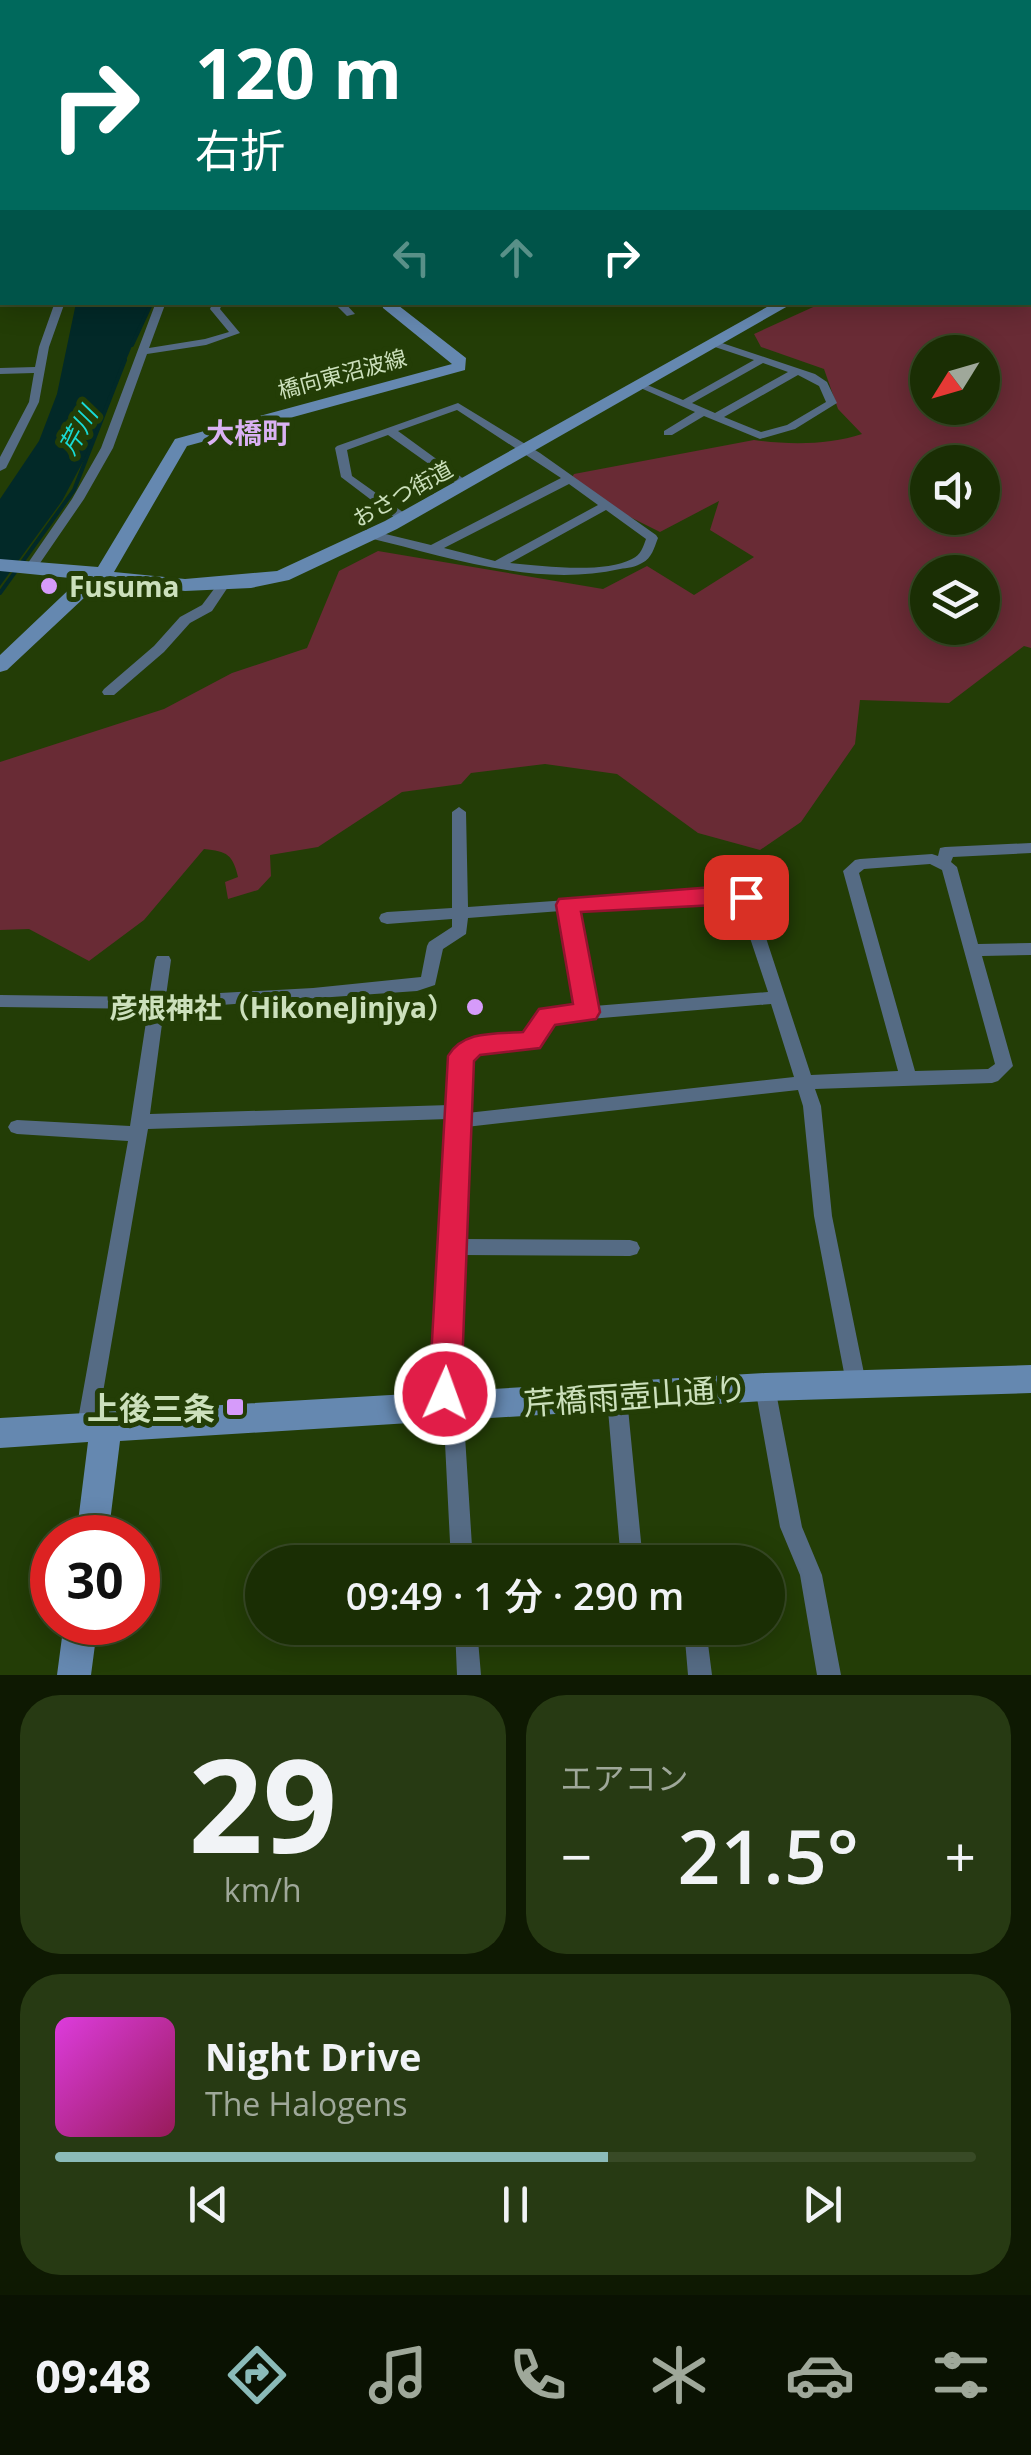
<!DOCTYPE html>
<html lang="ja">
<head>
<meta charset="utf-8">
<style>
  body { margin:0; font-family:"Open Sans","Noto Sans JP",sans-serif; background:#273a13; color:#f1f3f6; height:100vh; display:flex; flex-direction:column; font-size:38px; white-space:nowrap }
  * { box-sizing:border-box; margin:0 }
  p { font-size:32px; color:#9fa89a }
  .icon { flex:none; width:55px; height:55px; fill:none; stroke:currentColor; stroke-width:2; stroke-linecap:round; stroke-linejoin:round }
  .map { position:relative; height:1675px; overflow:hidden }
  .side { display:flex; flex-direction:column; gap:20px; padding:20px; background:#0e1902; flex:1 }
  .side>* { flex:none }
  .top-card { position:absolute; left:0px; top:0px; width:1032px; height:305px; box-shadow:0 5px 25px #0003,0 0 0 2px #384a26; background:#00695c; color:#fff; overflow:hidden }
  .needle { width:65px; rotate:233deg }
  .controls { position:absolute; left:910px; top:335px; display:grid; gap:20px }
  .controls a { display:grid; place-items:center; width:90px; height:90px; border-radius:50%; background:#1a2e04; box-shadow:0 5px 25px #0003,0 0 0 2px #384a26; font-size:50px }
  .speed { position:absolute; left:30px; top:1515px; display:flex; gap:20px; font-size:50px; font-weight:700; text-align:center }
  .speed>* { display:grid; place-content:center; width:130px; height:130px; border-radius:50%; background:#1a2e04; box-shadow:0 5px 25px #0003,0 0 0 2px #384a26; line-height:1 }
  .speed .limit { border:15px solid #d22; background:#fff; color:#111 }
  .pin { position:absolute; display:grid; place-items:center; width:85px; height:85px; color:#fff; margin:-42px; border-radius:20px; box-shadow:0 5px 15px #0006 }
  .me { position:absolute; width:110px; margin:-55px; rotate:2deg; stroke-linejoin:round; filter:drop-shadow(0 0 8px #0008) }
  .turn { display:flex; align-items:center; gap:35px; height:210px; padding:0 30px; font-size:45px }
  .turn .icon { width:130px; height:130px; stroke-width:2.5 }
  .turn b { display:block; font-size:70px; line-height:85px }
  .lanes { display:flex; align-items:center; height:95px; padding:0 30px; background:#0003; justify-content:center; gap:50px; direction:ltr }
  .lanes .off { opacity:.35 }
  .big { font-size:75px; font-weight:600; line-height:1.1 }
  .side .widget { flex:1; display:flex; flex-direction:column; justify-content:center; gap:15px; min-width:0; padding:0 35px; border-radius:40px; background:#273a13 }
  .side .dial { align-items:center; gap:0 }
  .dial b { font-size:130px; line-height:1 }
  .song { display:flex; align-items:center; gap:30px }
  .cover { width:120px; height:120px; border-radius:15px; background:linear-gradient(135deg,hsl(300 70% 55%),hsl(330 70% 35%)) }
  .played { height:10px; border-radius:5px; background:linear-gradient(90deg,#8bbbb9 60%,#384a26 60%) }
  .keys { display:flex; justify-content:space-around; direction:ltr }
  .heat { display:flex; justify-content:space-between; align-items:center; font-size:55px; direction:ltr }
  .side .tiles { flex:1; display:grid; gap:20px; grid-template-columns:1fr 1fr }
  .widget:last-child { grid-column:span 2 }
  .trip { position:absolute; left:245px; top:1545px; width:540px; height:100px; border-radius:50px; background:#1a2e04; box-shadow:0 5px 25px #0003,0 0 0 2px #384a26; font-weight:600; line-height:100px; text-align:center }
  .menu { display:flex; height:160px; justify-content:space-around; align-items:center; background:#0a1202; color:#9fa89a }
  .menu .icon { width:70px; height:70px }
  .menu .selected { color:#8bbbb9 }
  .menu b { font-size:45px; color:#f1f3f6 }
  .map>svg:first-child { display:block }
</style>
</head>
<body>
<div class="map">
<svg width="1031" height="1675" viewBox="0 0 1031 1675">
  <rect width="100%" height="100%" fill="#233d06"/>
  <!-- green -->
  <path fill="#692b35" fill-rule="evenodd" d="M1031 293V648L1024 646 949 703 860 700 855 744 801 822 760 850 698 833 617 774 545 764 471 773 461 784 402 792 318 847 270 855 271 876 258 890 228 899 225 882 238 877C233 855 227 851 204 849L144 920 89 961 29 929 0 930V762L164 709 232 673 307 648 339 571 378 551 603 589 647 566 694 595 754 557 710 530 719 501 660 532 608 506 571 479 574 474 754 440C789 445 829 445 862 434L838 409 824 369 761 347 754 334 822 303 1030 302ZM928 352H982V408H928ZM928 462H982V518H928ZM928 572H982V628H928Z"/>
  <!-- water -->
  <path fill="#022928" d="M76 303H150L86 456 62 501 0 586V499L39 441 57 394Z"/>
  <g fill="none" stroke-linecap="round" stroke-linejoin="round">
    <!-- stream-far1 -->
    <path stroke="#022928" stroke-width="2.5" d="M16 2 30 0"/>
    <!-- stream -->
    <path stroke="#022928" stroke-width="4" d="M132 345 152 302
      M0 593 74 490 125 360"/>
    <!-- street -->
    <path fill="#556b84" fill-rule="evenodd" d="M938 0H944L945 2H939Z
      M1031 0V3L977 2 980 0Z
      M1030 59H1031V63H1030Z
      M0 91H2V95H0Z
      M0 109H2V113H0Z
      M0 128H2V132H0Z
      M0 179 2 180V184L0 185Z
      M0 198H2V204H0Z
      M1030 247H1031V253H1030Z
      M2 290V297L0 298V291Z
      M55 302H65L49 347 39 402 6 468 0 471V457L29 402 34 373 0 374V368L35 367 39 347Z
      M156 302H166L149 348 205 339 229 332 210 309 213 302H223L220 309 240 333 206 345 147 354 113 448 84 499 38 566H30L28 563 72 499 101 448Z
      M333 302H344L355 314 347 316Z
      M716 341 815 374 827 382 837 403 795 429 760 439 704 416 672 435H664V431L695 412 636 386 645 384 683 400 754 360 712 346 711 344ZM763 363 788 372 715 413 692 403ZM798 375 819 386 826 402 787 425 761 432 724 417Z
      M458 403 540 453 656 535 658 538C654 548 652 558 642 563 636 567 627 568 620 569 536 588 449 557 369 538L367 535 373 531 431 545 561 478 457 410 398 431 468 482V486H460L388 435 347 450 352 476 407 515V521H399L341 477 335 448 337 446ZM569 484 598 505 495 561 444 548ZM606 510 646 539C643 547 641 555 632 559 603 574 543 566 510 563Z
      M224 580 230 584 212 611 190 623 164 652 114 695H104L102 692 104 689 154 646 180 617 202 605 220 581Z
      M459 807 466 812 468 907 735 888 729 869 737 864 742 865 811 1075 898 1071 843 871 855 860 860 859 932 854 938 856 940 848 945 847 1031 843V853L953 857 951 862 957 867 978 944 1031 943V955L982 956 1013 1066 998 1081 992 1083 815 1089 821 1106 832 1216 866 1383 863 1390 856 1392 849 1390 846 1383 814 1216 803 1106 798 1090 466 1127 462 1239 630 1240 637 1242 640 1248 637 1254 630 1256 461 1255 454 1404 464 1420 473 1562H451L444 1423 434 1407 442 1252 439 1247 443 1241 448 1119 148 1129 100 1410 109 1416 112 1423 109 1430 102 1433 82 1421 79 1414 128 1141 17 1134 11 1132 8 1127 11 1122 17 1120 130 1126 148 1009 0 1007V995L149 997 155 960 157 956H169L171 960 166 996 313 988 421 977 427 946 429 942 452 927V919L387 924 381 922 379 918 381 914 387 912 452 908V812ZM930 864 942 870 995 1064 988 1069 915 1071 859 873 864 869ZM737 899 768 992 594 1006 577 910ZM561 911 578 1007 542 1011 525 1035C499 1037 470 1034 452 1056L450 1105 150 1114 164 1009 417 991 435 985 443 949 466 934 468 918ZM771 1004 794 1077 467 1113 469 1059 478 1052 536 1046 553 1022Z
      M765 1378 772 1380 775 1387 802 1527 822 1575 841 1675H817L800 1575 780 1527 755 1387 758 1380Z
      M617 1388 624 1391 627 1398 643 1562H621L607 1398 610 1391Z
      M455 1628H477L481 1675H457Z
      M684 1628H706L712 1675H688Z"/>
    <!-- secondary -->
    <path fill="#6588b0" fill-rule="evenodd" d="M489 0H499L500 2H490Z
      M0 41H2V47H0Z
      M1031 123V131L1030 132V124Z
      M1030 154H1031V163H1030Z
      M1030 195H1031V203H1030Z
      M382 302H394L466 358 465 370 187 446 114 572 185 579 277 571 385 521 776 302H795L397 529 289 580 251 588 185 591 101 582 7 670 0 672V655L80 579 0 571V559L98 567 175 439 452 364 383 308Z
      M1031 1365V1393L765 1401 120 1441 108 1538H76L88 1442 0 1448V1418L765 1373Z
      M64 1622H98L91 1675H57Z"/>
    <!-- highway -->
    <path fill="#7cb3f1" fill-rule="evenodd" d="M0 0H17L0 6Z"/>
  </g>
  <!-- shaded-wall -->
  <path fill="#639872" d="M2 3V20L0 26V8Z"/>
  <!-- route -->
  <path fill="#e11d48" stroke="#92132f" stroke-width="2.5" d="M739 885 755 891 758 897 755 903 581 912 600 1012 596 1019 555 1025 540 1048 480 1055 474 1061 461 1394 456 1404 445 1408 434 1404 429 1394 448 1056C463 1030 496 1034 523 1032L539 1009 573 1004 556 905 559 899Z"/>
  <!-- markers -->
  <g fill="#d69bfa" stroke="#233d06" stroke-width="4">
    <circle cx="49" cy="586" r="10"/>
    <circle cx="475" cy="1007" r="10"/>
    <rect x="225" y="1397" width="20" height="20" rx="5"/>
  </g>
  <g text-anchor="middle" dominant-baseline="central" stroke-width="10" stroke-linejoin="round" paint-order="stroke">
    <!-- far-street labels -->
    <g font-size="22" fill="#cce0bc" stroke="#233d06">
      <text transform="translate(342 373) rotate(-15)">橋向東沼波線</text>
      <text transform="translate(402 493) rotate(-29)">おさつ街道</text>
    </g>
    <!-- far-water labels -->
    <g font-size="25" font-style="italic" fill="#18dbd6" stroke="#233d06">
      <text transform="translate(77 430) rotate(-60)">芹川</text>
    </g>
    <!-- far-quarter labels -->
    <g font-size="28" font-weight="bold" fill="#dab2f4" stroke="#233d06">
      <text x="248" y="432">大橋町</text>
    </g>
    <!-- poi labels -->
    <g font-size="28" font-weight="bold" fill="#cce0bc" stroke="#233d06" text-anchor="start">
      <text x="69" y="586">Fusuma</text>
      <text x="455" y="1007" text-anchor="end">彦根神社（HikoneJinjya）</text>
    </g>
    <!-- near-street labels -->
    <g font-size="32" fill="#cce0bc" stroke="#233d06">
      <text transform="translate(635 1395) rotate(-4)">芹橋雨壺山通り</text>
    </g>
    <!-- near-poi labels -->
    <g font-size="32" font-weight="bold" fill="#cce0bc" stroke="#233d06" text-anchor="end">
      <text x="215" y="1407">上後三条</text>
    </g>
  </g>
</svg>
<div class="controls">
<a><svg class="needle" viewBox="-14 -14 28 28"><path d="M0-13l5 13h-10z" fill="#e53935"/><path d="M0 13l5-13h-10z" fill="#9fa89a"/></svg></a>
<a><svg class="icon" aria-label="sound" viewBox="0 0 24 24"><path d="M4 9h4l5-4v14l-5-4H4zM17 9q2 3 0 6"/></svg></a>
<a><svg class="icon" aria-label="layers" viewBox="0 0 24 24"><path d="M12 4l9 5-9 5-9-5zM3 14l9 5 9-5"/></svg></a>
</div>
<div class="speed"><div class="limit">30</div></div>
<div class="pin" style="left:746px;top:897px;background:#d93025"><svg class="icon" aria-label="arrive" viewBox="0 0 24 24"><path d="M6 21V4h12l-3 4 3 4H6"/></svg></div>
<svg class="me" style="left:445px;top:1394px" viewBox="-20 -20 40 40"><circle r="17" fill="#e11d48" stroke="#fff" stroke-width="3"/><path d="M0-11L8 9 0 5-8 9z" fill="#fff"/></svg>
<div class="trip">09:49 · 1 分 · 290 m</div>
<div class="top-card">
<div class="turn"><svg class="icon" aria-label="right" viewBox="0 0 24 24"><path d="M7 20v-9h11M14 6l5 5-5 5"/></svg><div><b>120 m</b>右折</div></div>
<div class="lanes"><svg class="icon off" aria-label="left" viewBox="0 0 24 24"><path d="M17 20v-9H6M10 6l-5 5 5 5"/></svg><svg class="icon off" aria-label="ahead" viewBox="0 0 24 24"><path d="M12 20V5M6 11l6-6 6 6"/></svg><svg class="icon" aria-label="right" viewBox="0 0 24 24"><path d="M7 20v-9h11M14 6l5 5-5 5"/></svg></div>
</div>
</div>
<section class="side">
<div class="tiles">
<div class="widget dial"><b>29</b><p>km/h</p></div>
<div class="widget"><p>エアコン</p>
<div class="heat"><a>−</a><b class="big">21.5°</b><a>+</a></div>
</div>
<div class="widget">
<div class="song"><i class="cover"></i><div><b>Night Drive</b><p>The Halogens</p></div></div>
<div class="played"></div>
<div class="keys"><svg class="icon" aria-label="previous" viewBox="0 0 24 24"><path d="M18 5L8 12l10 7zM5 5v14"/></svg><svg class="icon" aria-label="pause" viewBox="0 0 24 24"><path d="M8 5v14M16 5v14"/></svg><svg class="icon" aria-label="next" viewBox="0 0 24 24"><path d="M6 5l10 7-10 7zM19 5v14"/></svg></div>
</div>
</div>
</section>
<nav class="menu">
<b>09:48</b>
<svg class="icon selected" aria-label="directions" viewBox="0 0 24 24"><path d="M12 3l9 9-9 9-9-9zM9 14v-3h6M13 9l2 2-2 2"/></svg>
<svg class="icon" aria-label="music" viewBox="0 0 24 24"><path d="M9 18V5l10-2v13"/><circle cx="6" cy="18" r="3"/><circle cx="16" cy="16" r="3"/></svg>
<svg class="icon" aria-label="phone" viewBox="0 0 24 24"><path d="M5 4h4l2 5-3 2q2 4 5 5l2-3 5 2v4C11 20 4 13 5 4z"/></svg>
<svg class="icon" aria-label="climate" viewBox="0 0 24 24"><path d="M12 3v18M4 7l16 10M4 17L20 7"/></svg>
<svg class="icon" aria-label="car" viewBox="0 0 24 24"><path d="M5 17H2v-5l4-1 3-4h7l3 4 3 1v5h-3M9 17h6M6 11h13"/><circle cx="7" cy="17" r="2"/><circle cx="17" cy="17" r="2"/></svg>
<svg class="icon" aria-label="filters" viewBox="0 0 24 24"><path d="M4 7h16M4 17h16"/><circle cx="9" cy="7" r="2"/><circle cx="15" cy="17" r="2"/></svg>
</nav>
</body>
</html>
